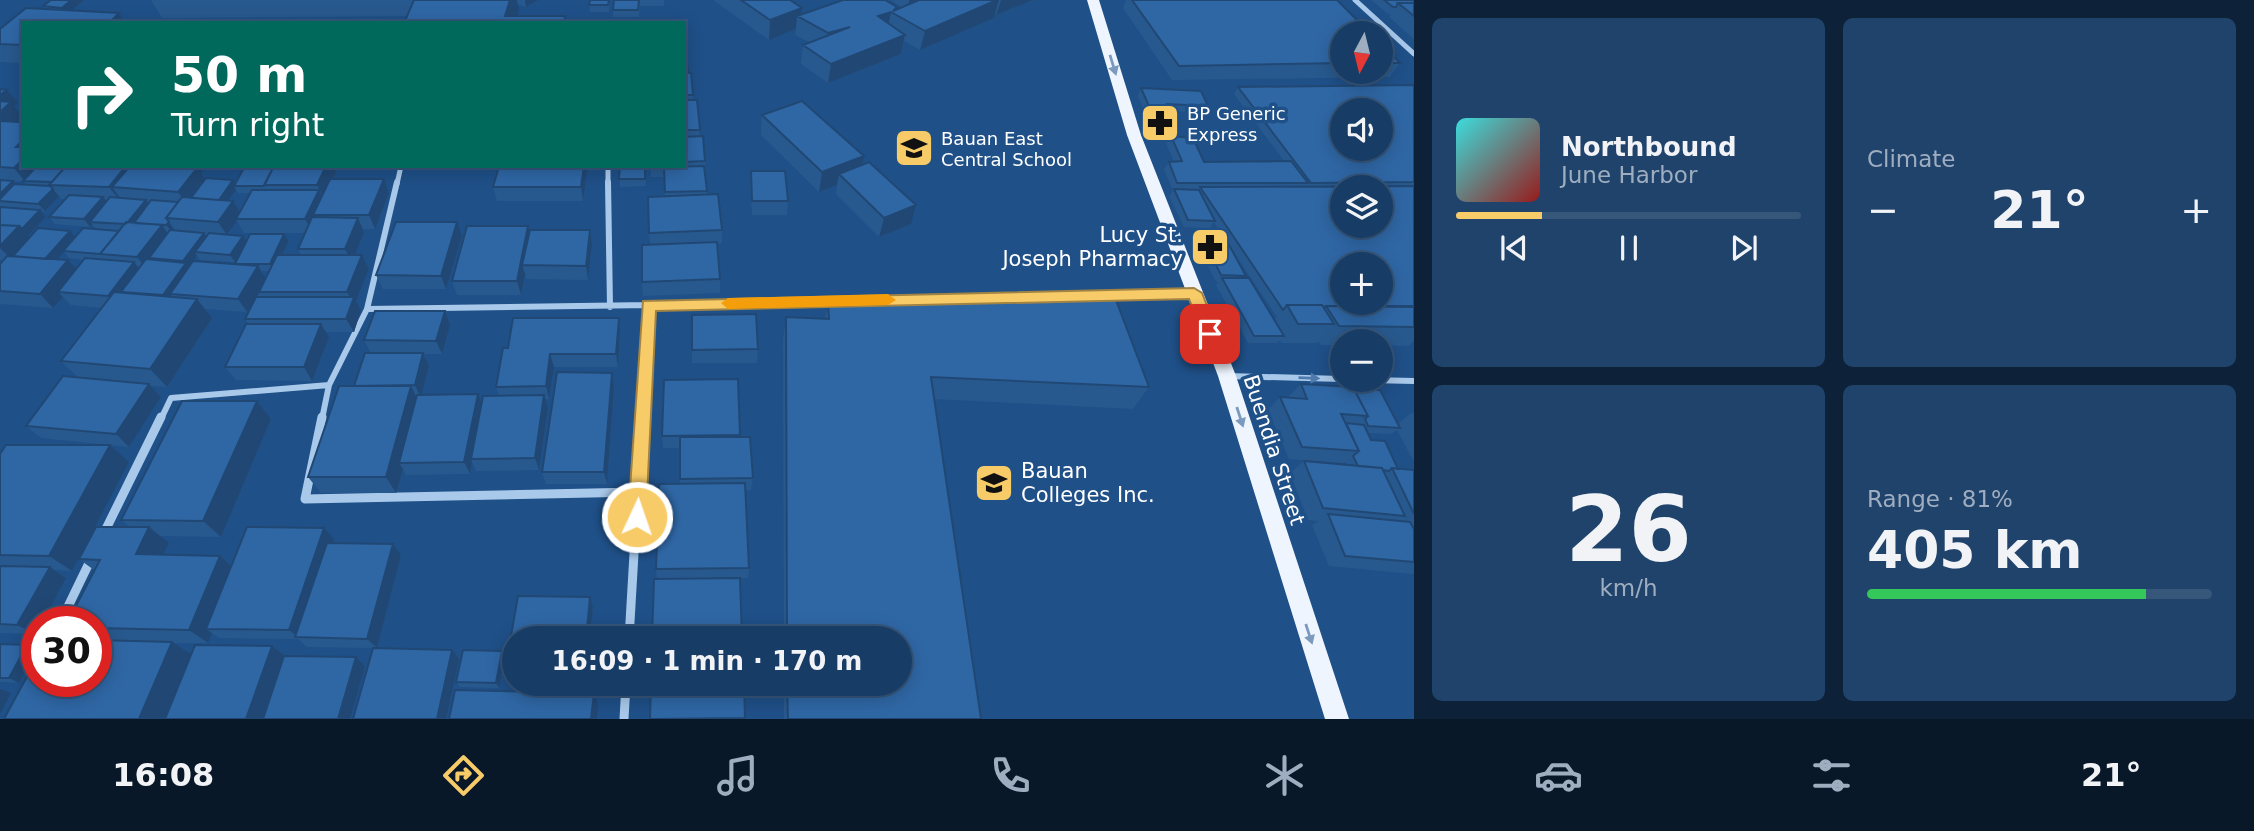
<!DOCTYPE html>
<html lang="en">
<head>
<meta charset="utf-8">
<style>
  body { margin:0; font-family:"DejaVu Sans",sans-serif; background:#20436c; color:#f1f3f6; height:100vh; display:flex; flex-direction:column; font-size:26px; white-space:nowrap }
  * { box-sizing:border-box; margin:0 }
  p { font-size:23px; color:#9eadbf }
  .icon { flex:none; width:38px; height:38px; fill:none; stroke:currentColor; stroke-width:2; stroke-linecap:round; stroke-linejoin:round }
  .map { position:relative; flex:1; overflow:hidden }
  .panel { display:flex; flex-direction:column; gap:18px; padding:18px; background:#0d2138; width:840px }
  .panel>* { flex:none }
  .guide { position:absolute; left:21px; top:21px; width:665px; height:147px; border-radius:0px; box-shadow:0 4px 18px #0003,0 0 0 2px #36567a; background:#00695c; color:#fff; overflow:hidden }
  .needle { width:46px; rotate:187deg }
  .controls { position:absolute; left:1330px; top:21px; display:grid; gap:14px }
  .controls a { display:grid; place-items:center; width:63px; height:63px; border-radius:50%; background:#173c66; box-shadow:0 4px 18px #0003,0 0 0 2px #36567a; font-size:35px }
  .speed { position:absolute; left:21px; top:606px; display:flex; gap:14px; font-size:35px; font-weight:700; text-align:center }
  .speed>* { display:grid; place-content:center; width:91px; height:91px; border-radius:50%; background:#173c66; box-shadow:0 4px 18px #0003,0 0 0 2px #36567a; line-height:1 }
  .speed .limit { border:10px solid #d22; background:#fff; color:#111 }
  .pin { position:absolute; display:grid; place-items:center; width:60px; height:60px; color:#fff; margin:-30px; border-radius:14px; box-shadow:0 4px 10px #0006 }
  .me { position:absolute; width:77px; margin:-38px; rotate:3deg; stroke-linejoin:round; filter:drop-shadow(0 0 5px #0008) }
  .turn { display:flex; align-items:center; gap:24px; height:147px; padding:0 35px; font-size:32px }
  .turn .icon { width:91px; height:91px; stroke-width:2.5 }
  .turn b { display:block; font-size:49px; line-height:60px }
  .big { font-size:52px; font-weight:800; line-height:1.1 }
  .panel .card { flex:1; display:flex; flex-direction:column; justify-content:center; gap:10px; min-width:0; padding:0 24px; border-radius:10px; background:#20436c }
  .panel .dial { align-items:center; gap:0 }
  .dial b { font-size:91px; line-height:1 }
  .song { display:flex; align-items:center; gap:21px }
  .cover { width:84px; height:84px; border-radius:10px; background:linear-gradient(135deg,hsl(180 70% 55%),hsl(0 70% 35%)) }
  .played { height:7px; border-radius:4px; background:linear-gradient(90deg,#f8cb69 25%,#36567a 25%) }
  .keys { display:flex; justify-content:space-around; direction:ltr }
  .heat { display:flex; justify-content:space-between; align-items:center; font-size:38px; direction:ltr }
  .charge { height:10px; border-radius:5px; background:linear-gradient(90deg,#34c759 81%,#36567a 0) }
  .panel .tiles { flex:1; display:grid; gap:18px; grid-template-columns:repeat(2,1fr) }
  .trip { position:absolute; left:502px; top:626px; width:410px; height:70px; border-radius:35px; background:#173c66; box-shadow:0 4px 18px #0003,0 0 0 2px #36567a; font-weight:800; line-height:70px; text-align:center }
  .menu { display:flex; height:112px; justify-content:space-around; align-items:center; background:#091829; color:#9eadbf }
  .menu .icon { width:49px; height:49px }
  .menu .selected { color:#f8cb69 }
  .menu b { font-size:32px; color:#f1f3f6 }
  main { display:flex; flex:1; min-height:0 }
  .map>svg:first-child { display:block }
</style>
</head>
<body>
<main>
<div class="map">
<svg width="1414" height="719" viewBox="0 0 1414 719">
  <rect width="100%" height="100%" fill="#1f5088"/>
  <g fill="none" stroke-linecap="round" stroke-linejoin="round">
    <!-- street-far2 -->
    <path stroke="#a9c9eb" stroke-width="5" d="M1355 0 1414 54
      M608 166V184
      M397 184 401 166"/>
    <!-- street-far1 -->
    <path stroke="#a9c9eb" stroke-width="6" d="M608 182 610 307
      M1108 295 1194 293
      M649 305 1082 296
      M367 309 649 305 642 419
      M1227 376 1342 379
      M1370 380 1414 381
      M161 419 171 398 329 385
      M322 419 329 385 367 309 397 182"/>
    <!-- street -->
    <path stroke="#a9c9eb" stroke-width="9" d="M322 417 305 499 639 492
      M104 533 161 417
      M61 621 91 559
      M629 639 642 417
      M624 719 626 684"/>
    <!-- primary -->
    <path fill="#eef5fe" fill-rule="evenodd" d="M1087 0H1099L1141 135 1236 376 1349 719H1325L1218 376 1127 135Z"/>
  </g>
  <!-- wall -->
  <path fill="#28598e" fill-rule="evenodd" d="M84 0 72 11 23 23V63L0 62V29L45 9 43 6Z
    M151 0H538L526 7 517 4 519 10 517 16H565L566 23H404L407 16 162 18Z
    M614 0H664V6H640L639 17H613V10Z
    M713 0H790L802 14 840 1 839 0H885L897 9 901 7 891 0H1033L996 15 995 14 994 18 920 50 904 41 901 54 828 83 801 64 803 45 809 42 795 35 796 29 769 40Z
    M1126 0H1337L1342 33V72H1381V43L1400 63 1390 77 1172 80 1123 8Z
    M1371 0H1414V39L1389 17 1391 14H1388Z
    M610 2 609 12H590L589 5Z
    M684 67 689 73H691L693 100 705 161 707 194 722 230V243L718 244 720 279V293L643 296 642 282 650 244 649 233 665 196 664 177H651L650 166H684Z
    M1414 85V341L1408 346 1381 345V341H1342V345H1321L1318 341 1316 343H1281L1280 340 1277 343H1248L1216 285 1219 282H1216L1194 238 1199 231 1220 232 1214 222 1210 228 1184 227 1169 196 1173 191 1164 169 1169 162H1174L1166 143 1171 136 1204 162 1284 161 1234 94 1238 87ZM1232 250 1277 317 1274 320 1244 278 1246 276Z
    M1141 88 1208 106 1204 113 1170 111 1176 123 1172 131 1152 130 1138 96Z
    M0 89 7 90 18 103 14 106 22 116 16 122 23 116V166H206L201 173 205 180 235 184 243 169 210 168 209 166H333L336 173 333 179H384L389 193 375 229H363L364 232 355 255H362L369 269 356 301 361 310 354 332H326L329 337 312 381 236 380 225 367 249 324 245 319 251 306 247 312 205 309 212 318 167 387 151 386 161 397 129 447 41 438 26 426 79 378 61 361 102 308 71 305 63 297 53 308 0 304V261L1 262 3 260H0ZM14 181 24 182 26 185 16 184ZM236 190 238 193H250L240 212 233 201 228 200ZM59 196 61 199H65L49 217 55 224 90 227 92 224 96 229 75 237 29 238 28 236 46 217 41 211H45ZM237 221 244 233H305L298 249 301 255H282L289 241 284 234 246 241 228 235ZM64 252 69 258 84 260 76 269 68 260H57ZM197 256 200 260 235 262 238 257 235 264 193 261ZM262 271H269L265 277Z
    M762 115 864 156 862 165 911 224 879 237 836 194 837 185 819 192 761 135Z
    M410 166H469L468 168H411Z
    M499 166H591H587V171L583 201H497L493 187Z
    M645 166 646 186 620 187 619 179Z
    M751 171 788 201 787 215H752L750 185Z
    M528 226 530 232 590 230 592 244 588 280 526 279 525 274 521 295H457L452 281Z
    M462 236 446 289H383L376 275Z
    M828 303 1149 387 1133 409 934 399 981 719H784V684H900V639H784L783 340 786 317 825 319Z
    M692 315 758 349 757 363H692Z
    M619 318 620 331 618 367H554L549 399H545L548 408 539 470 476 471 472 462 470 474 406 475 403 469 396 493H321L308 477 371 353 364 340 450 325 442 354H424L429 366 422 395 482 404 499 396 496 387 508 348Z
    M612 373 614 386 607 484H546L542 472Z
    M738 379 740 437 753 478 751 490H745L749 568 748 578 657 579 656 569 680 484V448H663L662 436Z
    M1301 384 1398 424 1411 413H1414V462L1397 430 1391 434 1368 433 1371 440 1398 469 1414 470V573L1412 574 1329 566 1312 525 1319 521 1308 520 1290 473 1304 461 1347 465 1345 462 1344 463 1289 459 1268 410 1280 397H1288Z
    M257 401 271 419 221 537 160 536 169 543 163 555 231 566 334 539 332 543 393 544 401 555 377 648 307 647 298 639 219 638 212 633 208 643H173L192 654 272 646 284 655 262 719H4L96 681V621L94 570 79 559 130 527 121 520Z
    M0 454 129 462 72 571 55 570 66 578 36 634 0 633Z
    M518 596 590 597 593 607 590 639H514V684H509L504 676Z
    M0 644 37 649 19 683 0 682Z
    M505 656 499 688 460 687 456 682Z
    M520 684H585V686Z"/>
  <!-- shaded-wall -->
  <path fill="#214874" d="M71 0H84L67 15 62 8Z
    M510 0H517L519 10 515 23 505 16Z
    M525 0H538L526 7Z
    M909 0H935L907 12Z
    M997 0H999L994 18 920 50 925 31Z
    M1001 0H1033L996 15Z
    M802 8 801 18 797 16 796 29 769 40 770 20Z
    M891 12 887 31 878 16Z
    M119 13 125 23H109Z
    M905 35 901 54 828 83 831 64Z
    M7 90 18 103 14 106 22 116 1 135 0 133V95Z
    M864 156 860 175 839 174 837 185 819 192 822 172Z
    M23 159V166H42L25 181 14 168Z
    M126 166H137L112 187 121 199 120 201 109 187Z
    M195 166H206L201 173 206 182 188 206 178 192 197 169Z
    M326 166H333L336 173 324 199 317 185Z
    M584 166H587V171L583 201 581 187Z
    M384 179 389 193 375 229 369 215Z
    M233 180 237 186H234L236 190 222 209 217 202Z
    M13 181 20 188 0 201V194Z
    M53 189 59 196 45 211 38 204Z
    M319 190 326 204 313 215 317 223 313 233 305 219Z
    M103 197 109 204 90 222 92 224 90 227 84 219Z
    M146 200 151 207 139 223 126 224Z
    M233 201 242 215 236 219 237 221 227 235 218 222Z
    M916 205 911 224 879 237 884 218Z
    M40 210 46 217 28 236 32 240 13 261 0 248V246L19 226Z
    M358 218 364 232 352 263 345 249Z
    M169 222 174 229 172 232 166 225Z
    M457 222 462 236 446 289 441 276Z
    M162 225 172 239 149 258 153 264 148 271 137 257Z
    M528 226 532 240 522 265 525 274 521 295 517 281Z
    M590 230 592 244 588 280 586 266Z
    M70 231 76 238 51 267 44 260Z
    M204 233 208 240 195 252 197 256 170 294 177 303 174 308 163 295 185 264 183 261Z
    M284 234 289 241 274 271 270 264Z
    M243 236 247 243 235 262 230 255Z
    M362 255 369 269 356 301 361 310 354 332 346 319 352 301 347 292Z
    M68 260 81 274 58 292 63 297 53 308 40 294Z
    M134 262 145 276 121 292 128 299 120 309 108 296Z
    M258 266 267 280 259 292V293L247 312 238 299Z
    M197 299 212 318 167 387 150 369Z
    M445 311 450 325 442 354 436 341Z
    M619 318 620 331 618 367 616 354Z
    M321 324 329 337 312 381 304 367Z
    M423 353 429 366 421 398 415 385Z
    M550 354 554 367 549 399 546 386Z
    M612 373 614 386 607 484 604 472Z
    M149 384 161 397 129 447 116 434Z
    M411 386 420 404 399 463 403 469 396 493 386 477Z
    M478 394 483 407 471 459 472 462 470 474 464 462Z
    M544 395 548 408 539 470 535 458Z
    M257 401 271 419 221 537 203 521Z
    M110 445 129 462 72 571 49 556Z
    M149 527 169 543 156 569 136 554Z
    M324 528 334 539 301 637H298L289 630Z
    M393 544 401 555 377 648 367 639Z
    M220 556 237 571 206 629 212 633 208 643 189 630Z
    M50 567 66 578 43 621H37V632L36 634 17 625Z
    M590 597 593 607 590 639H586Z
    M172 642 193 655 166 719H139Z
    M27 645 37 649 19 683 9 678Z
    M272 646 284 655 262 719H246Z
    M452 650 459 659 446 719H437Z
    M502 651 505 656 499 688 496 683Z
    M356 657 365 666 350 719H338Z
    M0 689 11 693 0 714Z
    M594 693 598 704 597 719H591Z"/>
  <!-- building -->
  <path fill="#2f67a5" stroke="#214874" stroke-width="2" fill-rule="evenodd" d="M51 0H71L62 8 43 6Z
    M414 0H510L505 16H565L564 23H404Z
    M590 0H609L608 5H589Z
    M614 0H639L638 10H613Z
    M741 0H790L802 8 770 20Z
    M843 0H885L897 7 893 11 919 0H997L925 31 891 12 878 16 905 35 831 64 803 45 850 27 828 33 797 16Z
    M1132 0H1337L1370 33H1342V63L1179 66Z
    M1384 0H1414V3H1398L1396 7H1393Z
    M1398 3H1414V16Z
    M26 8 119 13 109 23H23V45L0 44V29Z
    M1381 43 1400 63H1381Z
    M684 67H688V73H684Z
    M684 73H691L693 95H684Z
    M1414 85V182L1311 183 1238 87ZM1342 110H1381V149H1342Z
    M1141 88 1201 91 1208 106 1167 104 1176 123 1156 122Z
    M0 89 7 90 0 95Z
    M684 100H697L700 130H684Z
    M0 101 11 102 0 112Z
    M802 101 864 156 822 172 762 115Z
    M23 116V122H16L22 116Z
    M0 121 23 122V140L16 147H23V159L14 168 0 167Z
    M703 136 705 161 684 162V137Z
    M1171 136 1193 138 1204 162 1291 161 1308 183H1177L1169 162 1182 161Z
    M869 162 916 205 884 218 839 174Z
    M37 166H66L52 182 23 181Z
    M66 166H126L109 187 49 185Z
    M130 166H173L197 168 178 192 112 187Z
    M245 166H274L264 186H234Z
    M274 166H326L317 185H264Z
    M499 166H584L581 187H493Z
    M620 166H645V179H619Z
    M704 166 707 191 665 192 664 167Z
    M751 171H785L788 201H752Z
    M206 178 233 180 219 200 191 198Z
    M330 179H384L369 215H313Z
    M0 180 13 181 0 194Z
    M14 184 50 186 53 189 38 204 0 201V199Z
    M1414 186V307L1326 306 1324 308 1322 305H1287L1283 310 1200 187ZM1342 187H1381V226H1342ZM1342 264H1381V303H1342Z
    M1174 189 1199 190 1215 221 1188 220Z
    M252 190H319L305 219H236Z
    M718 194 722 230 649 233 648 197Z
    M69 195 103 197 84 219 49 217Z
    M110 197 146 200 128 222 125 224 90 222Z
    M182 197 233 201 218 222 166 218Z
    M151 200 178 202 166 218 169 222 166 225 134 223Z
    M0 207 40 210 22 229 19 226 0 225Z
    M312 217 358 218 345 249H298Z
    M126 222 162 225 137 257 100 254Z
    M396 222H457L441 276 376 275Z
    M0 225 19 226 0 246Z
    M467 226H528L517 281H452Z
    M38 228 70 231 45 259 13 256Z
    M83 228 119 231 100 254 63 251Z
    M170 230 204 233 183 261 149 258Z
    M530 230H590L586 266 522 265Z
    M1199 231 1222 232 1246 276 1221 275Z
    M209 233 243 236 230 255 195 252Z
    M250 234H284L270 264H235Z
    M717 242 720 279 642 282V245Z
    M277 255H362L347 292H259Z
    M7 256 68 260 40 294 0 291V264Z
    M85 258 134 262 108 296 58 292Z
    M146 259 186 263 163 295 121 292Z
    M193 261 258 266 238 299 170 294Z
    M1222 278H1249L1284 336H1254Z
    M114 292 197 299 150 369 61 361Z
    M1114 295 1149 387 931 377 981 719H788L787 684H900V639H787L786 317 829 319 828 303Z
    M256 297H354L346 319H245Z
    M1287 305H1322L1334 324H1298Z
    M1326 306H1414V327L1339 326Z
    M375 311H445L436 341 364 340Z
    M756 314 758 349 692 350V315Z
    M513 318H619L616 354H550L546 386 496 387 503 348H508Z
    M246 324H321L304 367H225Z
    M365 353H423L415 385 354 386Z
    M557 372 612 373 604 472H542Z
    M63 376 149 384 116 434 26 426Z
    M738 379 740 435 662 436 664 380Z
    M1301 384 1353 387 1368 416 1341 414 1359 451 1302 447 1280 397 1307 399Z
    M339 386H411L386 477H308Z
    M1354 389 1380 390 1400 428 1368 426 1365 419 1368 416Z
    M478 394 464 462 399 463 417 395Z
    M544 395 535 458 471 459 483 396Z
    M182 401H257L203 521 121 520Z
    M1346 423 1364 425 1371 440 1385 441 1398 469 1392 468 1389 471 1383 470 1382 468 1358 466 1353 456 1359 451Z
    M680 437H750L753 478 680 479Z
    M6 445H110L49 556 0 555V454Z
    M1304 461 1382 468 1405 516 1323 508Z
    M1392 468 1414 470V514Z
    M745 483 749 568 656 569 659 484Z
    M1328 514 1410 522 1414 529V562L1345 556Z
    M96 527H149L136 554 220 556 189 630 96 628V621H68L100 560 79 559Z
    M247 527 324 528 289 630 206 629Z
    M327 543 393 544 367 639 295 637Z
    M0 566 50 567 17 625 0 624Z
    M740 578 742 639H652L654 579Z
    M518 596 590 597 586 639H514V676H504Z
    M96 640 172 642 139 719H4L37 658V681H96Z
    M0 644 27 645 9 678H0Z
    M195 645 272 646 246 719H165Z
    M373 648 452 650 437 719H353Z
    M463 650 502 651 496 683 456 682Z
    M284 656 356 657 338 719H263Z
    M651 684H744L745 718 650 719Z
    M455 690 594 693 591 719H449Z"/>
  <!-- one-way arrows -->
  <defs><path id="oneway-solid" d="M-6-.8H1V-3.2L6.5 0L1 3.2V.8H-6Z" transform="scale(1.75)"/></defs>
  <g fill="#7c9abd">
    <use href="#oneway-solid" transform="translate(1113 65) rotate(73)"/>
    <use href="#oneway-solid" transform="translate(1240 417) rotate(72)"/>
    <use href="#oneway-solid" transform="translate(1309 634) rotate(72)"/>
  </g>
  <use fill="#4f7aab" href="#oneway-solid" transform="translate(1309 378) rotate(2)"/>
  <!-- route -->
  <path fill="#f8cb69" stroke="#a18444" stroke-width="2" d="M1194 288 1202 293 1218 334 1216 339H1205L1189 299 656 311 646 517 644 523 637 525 630 523 628 517 643 301Z"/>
  <!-- slow -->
  <path fill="#f59e0b" d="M888 294 896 300 888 305 728 309 721 303 728 298Z"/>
  <!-- icons -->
  <defs>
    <g id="pharmacy-square" transform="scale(2.0125)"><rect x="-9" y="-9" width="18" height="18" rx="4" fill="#f8cb69" stroke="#1f5088"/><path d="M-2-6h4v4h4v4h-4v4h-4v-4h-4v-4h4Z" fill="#111"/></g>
    <g id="school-square" transform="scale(2.0125)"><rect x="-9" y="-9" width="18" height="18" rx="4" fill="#f8cb69" stroke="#1f5088"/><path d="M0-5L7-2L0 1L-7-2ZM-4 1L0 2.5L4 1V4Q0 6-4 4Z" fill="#111"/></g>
  </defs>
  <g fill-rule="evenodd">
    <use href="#pharmacy-square" x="1160" y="123"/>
    <use href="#school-square" x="914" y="148"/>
    <use href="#pharmacy-square" x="1210" y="247"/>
    <use href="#school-square" x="994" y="483"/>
  </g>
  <g text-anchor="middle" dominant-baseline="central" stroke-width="7" stroke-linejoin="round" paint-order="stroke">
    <!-- far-poi labels -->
    <g font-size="18" fill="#fff" stroke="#1f5088" text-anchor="start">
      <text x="1187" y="113">BP Generic<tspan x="1187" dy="21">Express</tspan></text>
      <text x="941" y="138">Bauan East<tspan x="941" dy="21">Central School</tspan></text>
    </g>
    <!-- poi labels -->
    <g font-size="21" fill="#fff" stroke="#1f5088" text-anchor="end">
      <text x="1183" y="235">Lucy St.<tspan x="1183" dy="24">Joseph Pharmacy</tspan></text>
      <text x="1021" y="471" text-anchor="start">Bauan<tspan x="1021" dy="24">Colleges Inc.</tspan></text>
    </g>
    <!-- street labels -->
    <g font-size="21" fill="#fff" stroke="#1f5088">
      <text transform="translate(1274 450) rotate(72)">Buendia Street</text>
    </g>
  </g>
</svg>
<div class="controls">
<a><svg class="needle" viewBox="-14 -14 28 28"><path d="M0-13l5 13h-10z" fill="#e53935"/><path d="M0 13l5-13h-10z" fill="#9eadbf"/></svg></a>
<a><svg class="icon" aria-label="sound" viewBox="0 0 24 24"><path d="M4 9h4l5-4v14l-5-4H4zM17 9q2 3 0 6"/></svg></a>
<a><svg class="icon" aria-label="layers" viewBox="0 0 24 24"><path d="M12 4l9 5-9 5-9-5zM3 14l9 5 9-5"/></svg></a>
<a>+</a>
<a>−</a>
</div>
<div class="speed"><div class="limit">30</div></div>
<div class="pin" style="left:1210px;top:334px;background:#d93025"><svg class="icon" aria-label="arrive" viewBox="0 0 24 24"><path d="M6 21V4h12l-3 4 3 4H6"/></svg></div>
<svg class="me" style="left:637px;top:517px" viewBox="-20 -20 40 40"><circle r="17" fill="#f8cb69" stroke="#fff" stroke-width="3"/><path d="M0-11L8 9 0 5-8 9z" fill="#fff"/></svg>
<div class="trip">16:09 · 1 min · 170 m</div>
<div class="guide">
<div class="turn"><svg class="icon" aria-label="right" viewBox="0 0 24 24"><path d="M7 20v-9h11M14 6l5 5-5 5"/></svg><div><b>50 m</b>Turn right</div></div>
</div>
</div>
<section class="panel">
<div class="tiles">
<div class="card">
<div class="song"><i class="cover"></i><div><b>Northbound</b><p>June Harbor</p></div></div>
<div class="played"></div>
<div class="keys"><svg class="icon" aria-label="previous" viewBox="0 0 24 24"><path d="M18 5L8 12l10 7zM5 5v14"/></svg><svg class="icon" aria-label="pause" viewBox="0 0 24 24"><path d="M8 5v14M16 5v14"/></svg><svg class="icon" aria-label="next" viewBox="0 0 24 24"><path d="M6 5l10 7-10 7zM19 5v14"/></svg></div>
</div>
<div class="card"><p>Climate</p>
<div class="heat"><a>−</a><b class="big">21°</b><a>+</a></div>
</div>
<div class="card dial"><b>26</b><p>km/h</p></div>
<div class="card"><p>Range · 81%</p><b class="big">405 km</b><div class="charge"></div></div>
</div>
</section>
</main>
<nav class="menu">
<b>16:08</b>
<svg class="icon selected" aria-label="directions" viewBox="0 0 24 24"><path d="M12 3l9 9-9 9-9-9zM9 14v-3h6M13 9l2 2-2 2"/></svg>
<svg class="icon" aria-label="music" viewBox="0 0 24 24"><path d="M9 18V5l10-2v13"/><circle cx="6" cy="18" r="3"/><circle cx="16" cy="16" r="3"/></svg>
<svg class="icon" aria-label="phone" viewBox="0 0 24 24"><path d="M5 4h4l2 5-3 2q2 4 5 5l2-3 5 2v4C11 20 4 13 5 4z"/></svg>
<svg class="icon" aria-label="climate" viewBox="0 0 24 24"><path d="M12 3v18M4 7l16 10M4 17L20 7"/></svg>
<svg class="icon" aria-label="car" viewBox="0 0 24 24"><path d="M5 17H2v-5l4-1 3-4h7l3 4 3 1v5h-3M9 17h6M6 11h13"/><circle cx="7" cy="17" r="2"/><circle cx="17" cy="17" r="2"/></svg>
<svg class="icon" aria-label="filters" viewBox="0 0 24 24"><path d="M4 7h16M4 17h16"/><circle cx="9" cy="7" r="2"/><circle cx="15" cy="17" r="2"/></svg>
<b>21°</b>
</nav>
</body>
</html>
